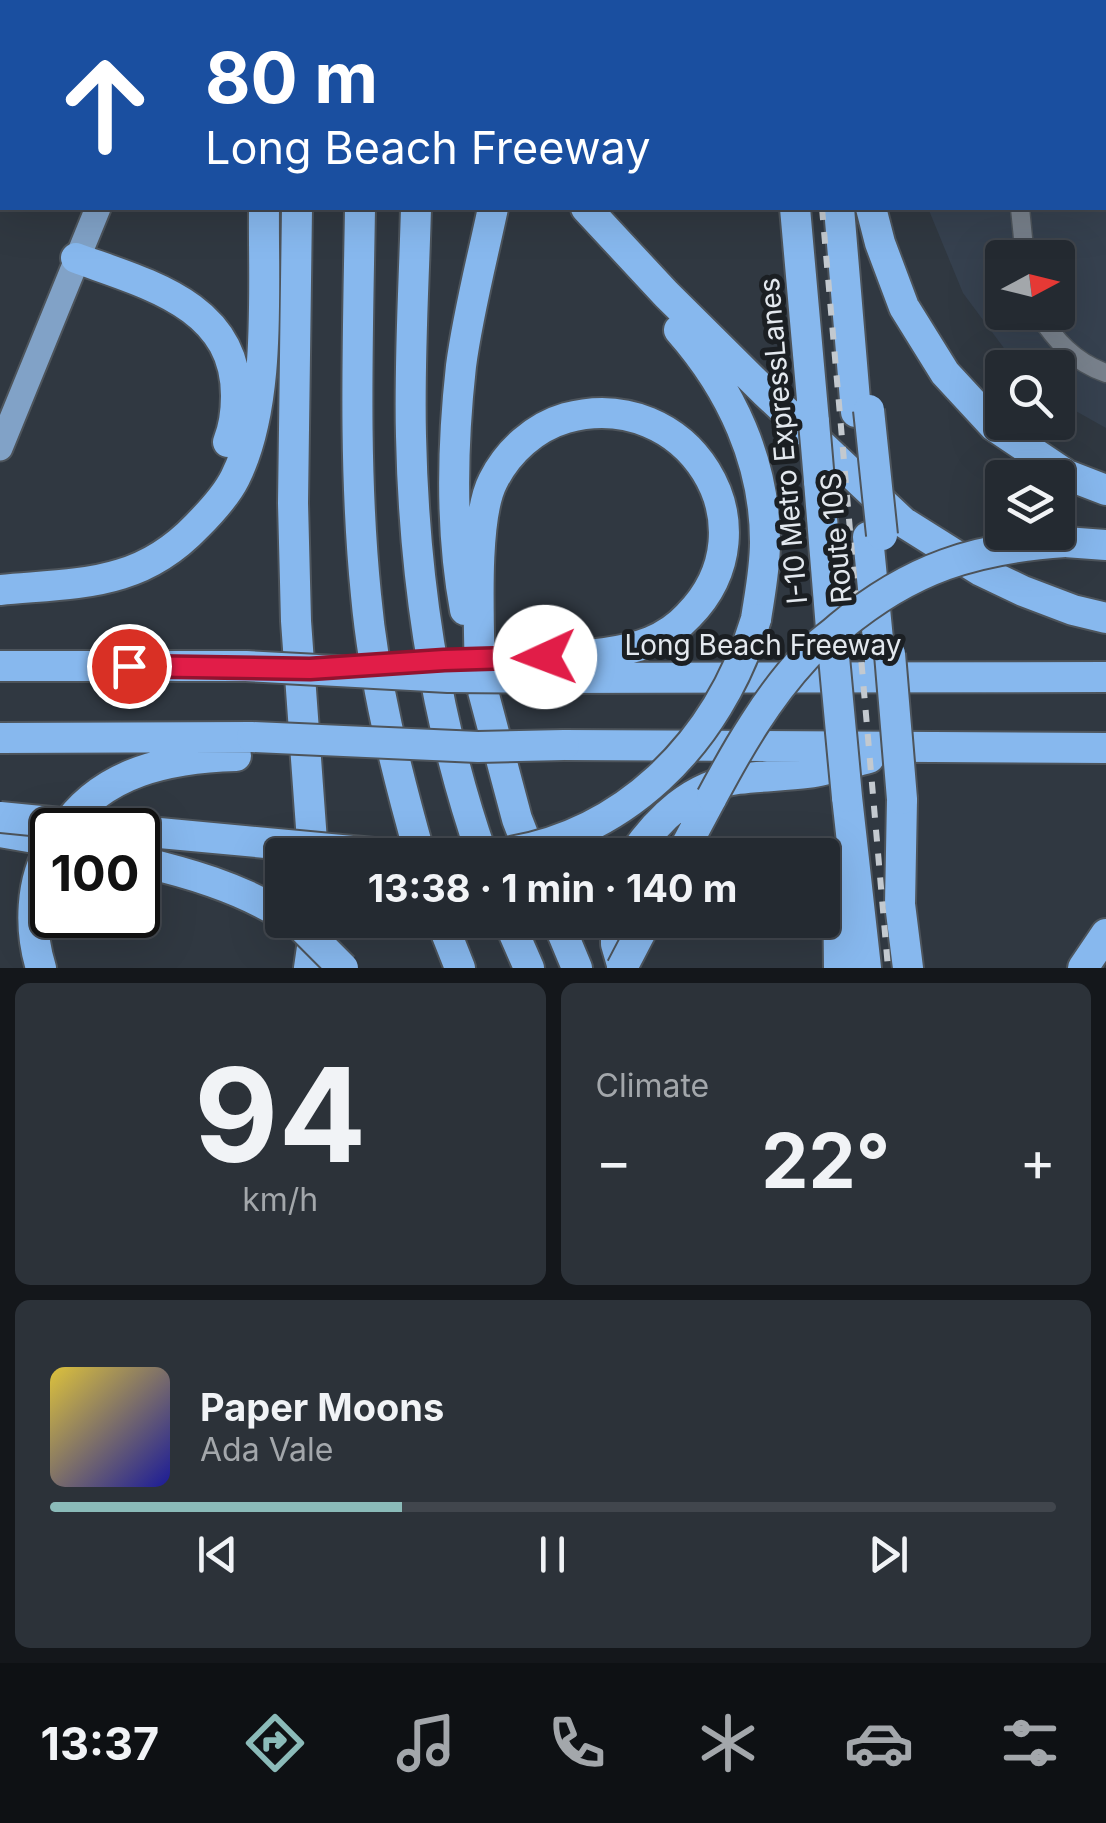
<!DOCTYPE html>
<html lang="en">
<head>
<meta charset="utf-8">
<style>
  body { margin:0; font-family:Inter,sans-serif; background:#2c3239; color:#f1f3f6; height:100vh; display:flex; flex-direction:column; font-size:38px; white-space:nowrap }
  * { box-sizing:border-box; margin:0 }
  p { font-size:32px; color:#a3a7ab }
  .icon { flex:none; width:55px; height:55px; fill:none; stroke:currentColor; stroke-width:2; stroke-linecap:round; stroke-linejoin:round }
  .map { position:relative; height:968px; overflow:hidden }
  .panel { display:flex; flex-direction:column; gap:15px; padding:15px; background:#14171b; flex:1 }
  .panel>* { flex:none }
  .hud { position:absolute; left:0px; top:0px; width:1108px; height:210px; box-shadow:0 10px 40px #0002,0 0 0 2px #41464d; background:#1a4fa0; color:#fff; overflow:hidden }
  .needle { width:65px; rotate:83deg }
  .controls { position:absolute; left:985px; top:240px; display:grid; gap:20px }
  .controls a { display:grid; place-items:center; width:90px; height:90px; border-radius:10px; background:#242a31; box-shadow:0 10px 40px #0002,0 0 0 2px #41464d; font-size:50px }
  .speed { position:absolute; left:30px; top:808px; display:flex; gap:20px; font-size:50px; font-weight:700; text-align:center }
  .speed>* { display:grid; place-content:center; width:130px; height:130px; border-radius:50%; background:#242a31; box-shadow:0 10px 40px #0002,0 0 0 2px #41464d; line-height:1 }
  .speed .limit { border:5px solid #111; border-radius:15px; background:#fff; color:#111 }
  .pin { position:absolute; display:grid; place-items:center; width:85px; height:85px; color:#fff; margin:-42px; border:5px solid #fff; border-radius:50%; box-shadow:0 2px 10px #0007 }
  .me { position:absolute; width:110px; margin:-55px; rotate:268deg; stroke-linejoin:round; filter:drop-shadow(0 0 8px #0008) }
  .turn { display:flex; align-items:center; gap:35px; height:210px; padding:0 40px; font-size:45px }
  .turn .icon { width:130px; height:130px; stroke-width:2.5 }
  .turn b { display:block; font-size:70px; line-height:85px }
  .big { font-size:75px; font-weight:700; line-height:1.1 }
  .panel .widget { flex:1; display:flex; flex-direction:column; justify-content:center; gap:15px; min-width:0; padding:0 35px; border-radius:15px; background:#2c3239 }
  .panel .dial { align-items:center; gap:0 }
  .dial b { font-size:130px; line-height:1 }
  .song { display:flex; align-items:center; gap:30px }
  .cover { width:120px; height:120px; border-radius:15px; background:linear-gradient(135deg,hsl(50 70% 55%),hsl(240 70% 35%)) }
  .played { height:10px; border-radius:5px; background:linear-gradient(90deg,#8bbbb9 35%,#41464d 35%) }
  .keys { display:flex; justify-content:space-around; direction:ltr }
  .heat { display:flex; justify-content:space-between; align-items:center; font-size:55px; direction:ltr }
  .panel .tiles { flex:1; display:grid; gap:15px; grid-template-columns:1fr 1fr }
  .widget:last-child { grid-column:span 2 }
  .trip { position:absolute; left:265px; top:838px; width:575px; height:100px; border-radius:10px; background:#242a31; box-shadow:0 10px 40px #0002,0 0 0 2px #41464d; font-weight:700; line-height:100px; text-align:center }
  .menu { display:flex; height:160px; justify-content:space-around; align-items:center; background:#0e1114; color:#a3a7ab }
  .menu .icon { width:70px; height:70px }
  .menu .on { color:#8bbbb9 }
  .menu b { font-size:45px; color:#f1f3f6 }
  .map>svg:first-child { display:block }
</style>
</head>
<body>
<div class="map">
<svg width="1106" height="968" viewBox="0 0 1106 968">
  <rect width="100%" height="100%" fill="#303841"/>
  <!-- built -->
  <path fill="#36414f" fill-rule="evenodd" d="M901 0H1106V428L1058 401V368L1018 367 963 293 928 208H1105V2H901ZM1002 258H1058V312H1002Z"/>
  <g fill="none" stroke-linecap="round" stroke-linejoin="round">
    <!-- minor casing -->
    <g stroke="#4d545b" stroke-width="21">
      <path id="minor" d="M1004 0V2
        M84 2 87 0
        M0 186 2 183
        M1020 208 1025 258
        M1037 312C1055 340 1074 362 1106 373"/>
    </g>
    <!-- primary casing -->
    <g stroke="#4d545b" stroke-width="29">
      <path id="primary" d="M150 2V0
        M0 448 98 208"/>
    </g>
    <!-- motorway casing -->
    <g stroke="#4d545b" stroke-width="34">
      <path id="motorway" d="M494 0V2
        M777 0V2
        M835 0V2
        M266 2V0
        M299 2V0
        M364 2V0
        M422 2V0
        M534 2V0
        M570 2 571 0
        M297 208 293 503 296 621 313 855
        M360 208C358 337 353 466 366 595 374 683 396 770 420 855
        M416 208C414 283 409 360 411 436 414 579 435 720 482 855
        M586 208 666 294 766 393 903 522 981 571 1023 591 1073 610 1106 618
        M795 208 814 422
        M839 208 856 412
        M871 208 880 243 904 307 945 373 994 426 1067 475 1106 490
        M76 258C147 284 236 305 236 396 236 412 234 427 228 442
        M679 330C731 389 765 462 765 542 765 568 760 593 756 619
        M819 481 833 653
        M868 537 880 660
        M1065 542 1106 545
        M0 590C39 586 83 586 121 574 151 565 175 549 197 526 211 512 226 496 235 478 272 404 263 290 264 208
        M465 610C450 530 452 447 461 366 468 313 482 260 493 208
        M476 665 517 819 531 855
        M0 666H246
        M550 678 1106 677
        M480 685C480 636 472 521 493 481 508 451 535 427 566 418 687 385 777 526 688 616 678 627 664 636 650 642 617 655 580 655 545 657
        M0 738 252 737
        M564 745 1106 748
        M847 797 866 968
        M902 799 900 904 908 968
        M63 830C102 771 170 758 236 756
        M0 832 52 841
        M633 855C659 818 691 786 738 779 761 776 785 776 808 773 829 770 849 763 869 758
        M681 855 712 797
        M138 861C189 873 237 887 282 914
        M838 874 839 968
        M441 920 460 968
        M508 920 529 968
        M557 920 577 968
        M616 920V944L623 968
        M41 968C29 930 30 880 52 846
        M309 968 316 920
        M1083 968 1106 934"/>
    </g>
    <!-- minor -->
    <use href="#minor" stroke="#78818c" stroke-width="18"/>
    <!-- primary -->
    <use href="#primary" stroke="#81a2c7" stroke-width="25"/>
    <!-- motorway -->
    <use href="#motorway" stroke="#87b8ee" stroke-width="30"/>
    <!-- rail -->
    <path stroke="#c3c9cf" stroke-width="6" stroke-dasharray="12 12" stroke-linecap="butt" d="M805 0V2
      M822 208 888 968"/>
    <!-- motorway-bridge casing -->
    <g stroke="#4d545b" stroke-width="34" stroke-linecap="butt">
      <path id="motorway-bridge" d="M869 410 882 535
        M814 422 819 481
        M890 654 902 799
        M834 657 847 797
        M246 666 448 677 550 678
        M252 737 478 747 564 745
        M712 797C738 748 767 698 805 657 815 646 829 637 840 627 911 568 975 548 1065 542
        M0 817 132 830
        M138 831 395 855
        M490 855C622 841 719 743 756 619
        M292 920 300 925 343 968
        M622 968 647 920"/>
    </g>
    <!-- motorway-bridge -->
    <use href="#motorway-bridge" stroke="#87b8ee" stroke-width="30"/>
  </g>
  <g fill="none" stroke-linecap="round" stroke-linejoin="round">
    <!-- route casing -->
    <g stroke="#92132f" stroke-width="25">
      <path id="route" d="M129 666 310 669 444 660 545 657"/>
    </g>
    <!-- route -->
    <use href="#route" stroke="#e11d48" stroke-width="18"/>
  </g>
  <g text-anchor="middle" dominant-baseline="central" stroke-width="10" stroke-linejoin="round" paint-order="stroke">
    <!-- street labels -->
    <g font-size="28" fill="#e3e8ee" stroke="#1b1f23">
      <text transform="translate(783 441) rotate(-95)">I-10 Metro ExpressLanes</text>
      <text transform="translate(836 538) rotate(-95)">Route 10S</text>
      <text x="763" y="645">Long Beach Freeway</text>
    </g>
  </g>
</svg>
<div class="controls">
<a><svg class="needle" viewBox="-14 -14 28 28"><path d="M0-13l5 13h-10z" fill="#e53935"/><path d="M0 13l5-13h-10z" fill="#a3a7ab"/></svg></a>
<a><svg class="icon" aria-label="search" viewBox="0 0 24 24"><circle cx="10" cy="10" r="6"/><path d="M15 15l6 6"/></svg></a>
<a><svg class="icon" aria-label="layers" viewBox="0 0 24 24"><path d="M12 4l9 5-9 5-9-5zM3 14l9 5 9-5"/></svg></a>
</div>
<div class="speed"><div class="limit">100</div></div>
<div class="pin" style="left:129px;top:666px;background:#d93025"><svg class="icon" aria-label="arrive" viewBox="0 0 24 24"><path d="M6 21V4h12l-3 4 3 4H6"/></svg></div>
<svg class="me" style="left:545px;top:657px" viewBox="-20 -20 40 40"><circle r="19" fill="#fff"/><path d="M0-13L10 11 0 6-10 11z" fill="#e11d48"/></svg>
<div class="trip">13:38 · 1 min · 140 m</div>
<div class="hud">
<div class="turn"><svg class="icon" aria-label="ahead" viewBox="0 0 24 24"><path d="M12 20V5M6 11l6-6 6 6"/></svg><div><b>80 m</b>Long Beach Freeway</div></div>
</div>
</div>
<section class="panel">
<div class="tiles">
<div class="widget dial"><b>94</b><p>km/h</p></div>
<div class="widget"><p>Climate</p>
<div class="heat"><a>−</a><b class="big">22°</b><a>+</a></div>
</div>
<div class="widget">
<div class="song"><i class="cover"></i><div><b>Paper Moons</b><p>Ada Vale</p></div></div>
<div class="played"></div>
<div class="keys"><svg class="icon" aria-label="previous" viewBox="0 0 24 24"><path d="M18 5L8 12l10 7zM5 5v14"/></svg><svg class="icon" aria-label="pause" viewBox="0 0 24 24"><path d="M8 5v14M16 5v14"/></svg><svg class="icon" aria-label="next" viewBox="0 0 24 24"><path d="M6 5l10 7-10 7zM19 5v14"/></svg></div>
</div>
</div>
</section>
<nav class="menu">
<b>13:37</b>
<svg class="icon on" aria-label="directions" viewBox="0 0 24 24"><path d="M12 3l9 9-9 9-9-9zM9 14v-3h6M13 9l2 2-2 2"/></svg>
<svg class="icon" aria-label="music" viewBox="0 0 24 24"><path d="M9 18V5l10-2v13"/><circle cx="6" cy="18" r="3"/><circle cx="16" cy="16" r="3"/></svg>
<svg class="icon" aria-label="phone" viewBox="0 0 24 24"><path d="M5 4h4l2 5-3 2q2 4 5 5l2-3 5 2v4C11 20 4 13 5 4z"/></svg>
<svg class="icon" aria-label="climate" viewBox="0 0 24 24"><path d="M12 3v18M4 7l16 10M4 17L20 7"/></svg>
<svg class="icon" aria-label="car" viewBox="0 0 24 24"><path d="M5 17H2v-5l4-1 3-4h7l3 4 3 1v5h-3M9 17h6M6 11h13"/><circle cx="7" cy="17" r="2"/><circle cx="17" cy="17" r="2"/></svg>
<svg class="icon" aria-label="filters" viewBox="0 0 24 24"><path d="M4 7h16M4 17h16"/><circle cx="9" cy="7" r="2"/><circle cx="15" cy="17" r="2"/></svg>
</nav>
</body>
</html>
